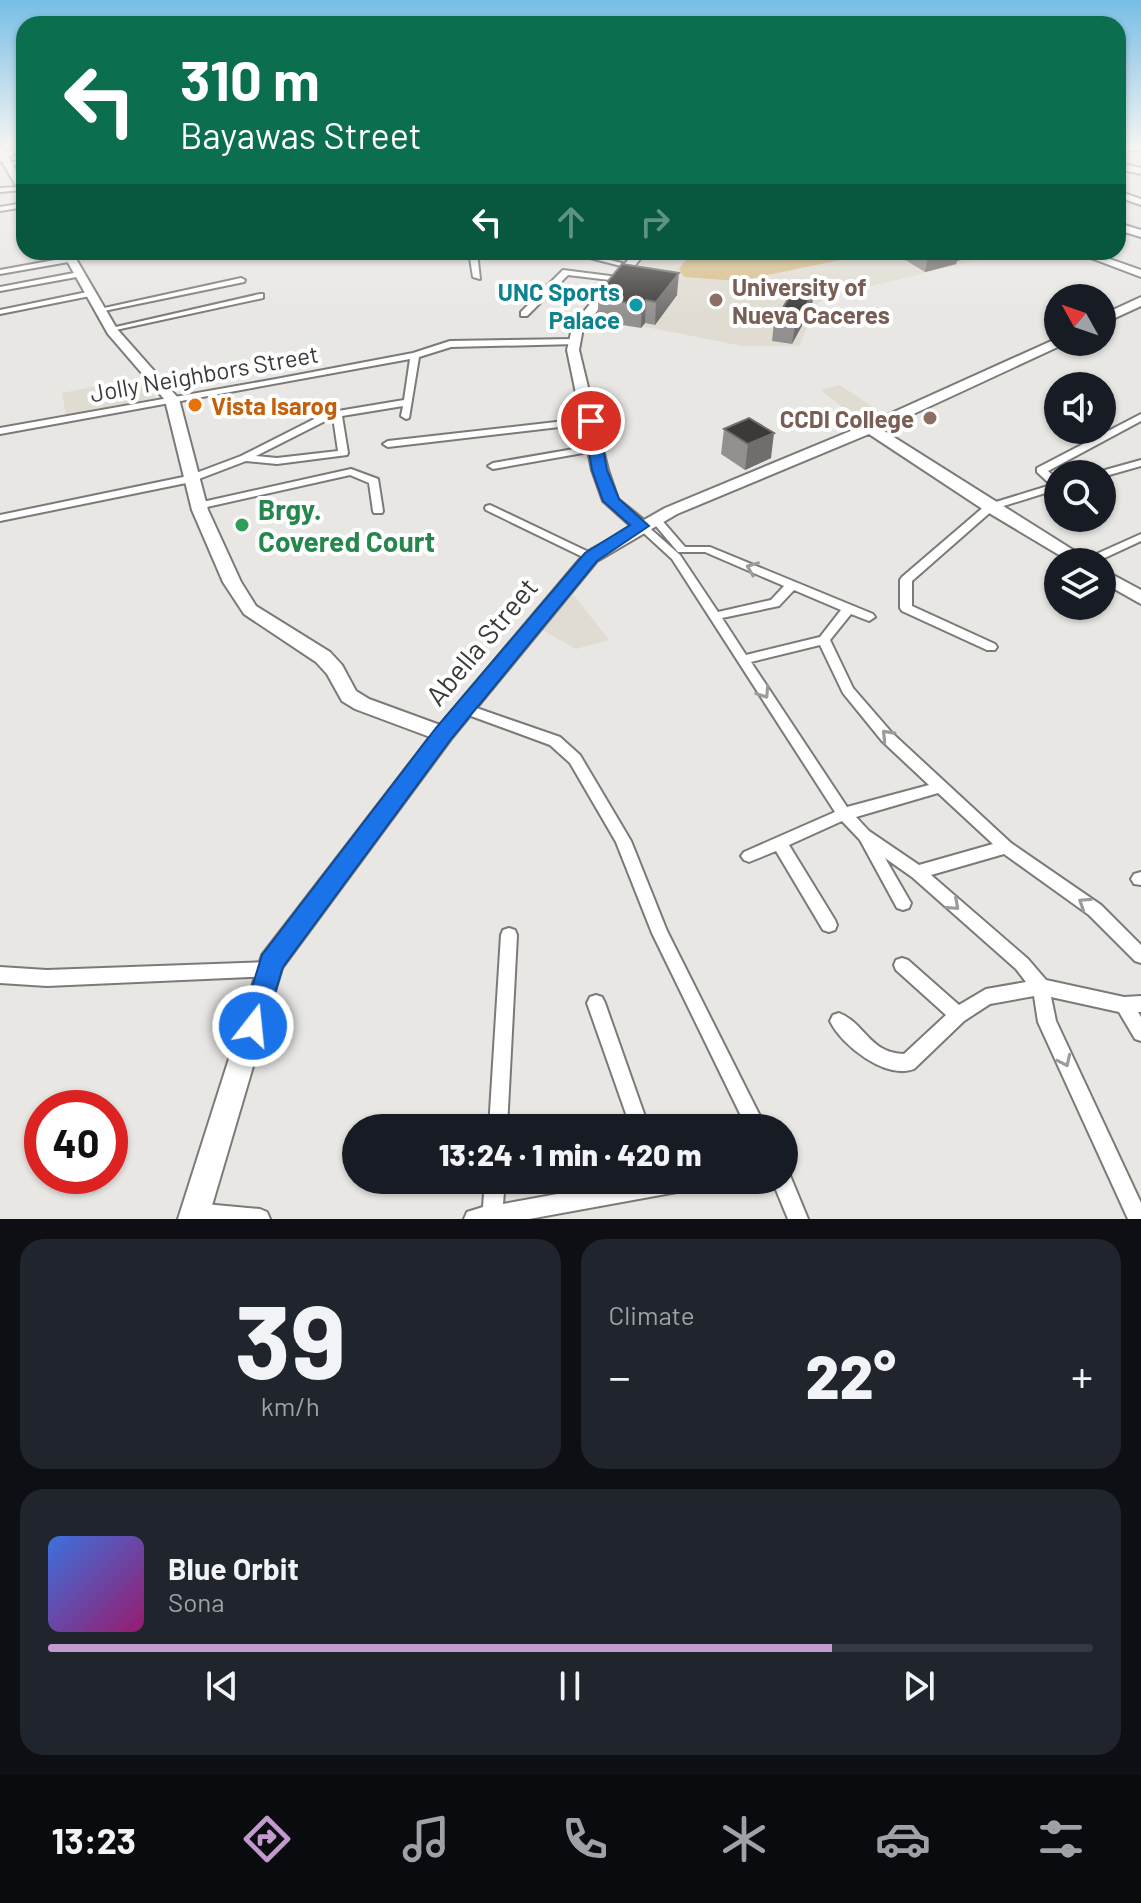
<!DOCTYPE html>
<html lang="en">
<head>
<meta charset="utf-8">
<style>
  body { margin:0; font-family:Barlow,sans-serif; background:#20242c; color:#f1f3f6; height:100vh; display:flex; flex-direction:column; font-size:30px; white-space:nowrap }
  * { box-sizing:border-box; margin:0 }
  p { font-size:26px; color:#9ea1a6 }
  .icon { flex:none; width:44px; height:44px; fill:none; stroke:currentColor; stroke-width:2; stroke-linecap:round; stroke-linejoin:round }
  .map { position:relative; height:1219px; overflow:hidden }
  .drawer { display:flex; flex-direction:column; gap:20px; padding:20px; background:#0d0f14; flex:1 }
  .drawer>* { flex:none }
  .hud { position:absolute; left:16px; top:16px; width:1110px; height:244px; border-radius:24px; box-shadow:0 2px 6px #0004; background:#0b6e4f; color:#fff; overflow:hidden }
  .needle { width:52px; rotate:310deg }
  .controls { position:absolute; left:1044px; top:284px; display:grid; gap:16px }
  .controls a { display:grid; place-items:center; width:72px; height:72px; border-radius:50%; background:#171b24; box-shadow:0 2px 6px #0004; font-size:40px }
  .speed { position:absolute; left:24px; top:1090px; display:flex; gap:16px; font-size:40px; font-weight:700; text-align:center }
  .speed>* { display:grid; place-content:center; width:104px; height:104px; border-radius:50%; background:#171b24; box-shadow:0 2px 6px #0004; line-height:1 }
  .speed .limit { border:12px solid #d22; background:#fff; color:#111 }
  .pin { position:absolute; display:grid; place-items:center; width:68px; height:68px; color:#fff; margin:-34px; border:4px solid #fff; border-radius:50%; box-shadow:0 2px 8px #0007 }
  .me { position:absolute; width:88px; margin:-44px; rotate:16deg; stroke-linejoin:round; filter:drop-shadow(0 0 6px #0008) }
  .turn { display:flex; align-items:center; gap:28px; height:168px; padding:0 32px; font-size:36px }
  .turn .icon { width:104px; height:104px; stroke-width:2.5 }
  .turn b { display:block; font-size:56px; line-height:68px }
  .lanes { display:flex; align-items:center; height:76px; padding:0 32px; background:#0003; justify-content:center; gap:40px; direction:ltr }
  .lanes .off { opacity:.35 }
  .big { font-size:60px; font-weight:800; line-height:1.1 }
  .drawer .card { flex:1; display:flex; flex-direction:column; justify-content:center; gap:12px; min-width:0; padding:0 28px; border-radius:24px; background:#20242c }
  .drawer .dial { align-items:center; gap:0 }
  .dial b { font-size:104px; line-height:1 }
  .song { display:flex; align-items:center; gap:24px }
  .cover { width:96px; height:96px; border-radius:12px; background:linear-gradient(135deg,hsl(220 70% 55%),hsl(320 70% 35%)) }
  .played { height:8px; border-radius:4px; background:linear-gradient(90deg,#c29acd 75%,#363941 75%) }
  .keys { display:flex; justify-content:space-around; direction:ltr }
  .heat { display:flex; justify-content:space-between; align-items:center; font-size:44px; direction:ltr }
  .drawer .tiles { flex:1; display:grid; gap:20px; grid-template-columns:1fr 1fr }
  .card:last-child { grid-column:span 2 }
  .trip { position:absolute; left:342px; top:1114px; width:456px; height:80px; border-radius:40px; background:#171b24; box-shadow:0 2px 6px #0004; font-weight:800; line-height:80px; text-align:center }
  .tab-bar { display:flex; height:128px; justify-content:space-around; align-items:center; background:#090b0e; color:#9ea1a6 }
  .tab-bar .icon { width:56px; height:56px }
  .tab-bar .selected { color:#c29acd }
  .tab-bar b { font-size:36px; color:#f1f3f6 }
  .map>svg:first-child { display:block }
</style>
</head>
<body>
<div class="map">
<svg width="1141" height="1219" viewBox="0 0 1141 1219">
  <rect width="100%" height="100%" fill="#e8e7e4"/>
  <!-- built -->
  <path fill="#e0dcd2" d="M650 252H976L987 258 826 297 817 304 799 346H742L596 317Z
    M145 377 155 398 66 415 62 393Z
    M840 385 886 416 864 425 821 390Z
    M573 594 609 640 576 649 542 630Z"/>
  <!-- green -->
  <path fill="#d7bd87" d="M692 252H878L739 281 684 277 679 269Z"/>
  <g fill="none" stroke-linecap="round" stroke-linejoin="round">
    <!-- street casing -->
    <g stroke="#7c7a78" stroke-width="4">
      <path id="street" d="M17 147 24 148 0 162V157Z
        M1141 147V150L1118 152V148Z
        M24 160V164L7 166 4 164Z
        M24 187 22 190 0 192V188Z
        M24 203V207L0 211V207Z
        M469 252H477L480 279 473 277Z
        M566 252H579L633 266 629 268Z
        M71 257H74V261L0 274V270Z
        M563 270 618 277 622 279 618 281 568 275 527 316H521V312Z
        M79 272 83 274 82 276 0 291V287Z
        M241 278 245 280 244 282 99 312 95 310Z
        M92 291 96 293 95 295 0 314V310Z
        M260 294H263V298L111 331 107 329Z
        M574 339 578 342 577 344 451 347 419 357 409 418 406 419 401 416 403 406 342 416 348 453 347 455 277 464 246 461 191 482 0 521V515L188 476 241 456 326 413 404 400 410 359 0 434V428L276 379 413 353 450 341ZM333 417 338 451 277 458 256 456Z
        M1141 414V421L1048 471 1058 480V489L994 509 912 581V606L995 644 997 647 995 650H987L902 611 900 608V580L902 577 986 505 1051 485 1037 472V468Z
        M591 418 594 419V423L388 447 383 444 388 441Z
        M597 445 602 448 600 450 493 469 488 466 493 463Z
        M1141 460V466L1102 477V474H1097L1098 472Z
        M351 469 378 479 383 511 382 513H374L373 511 369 483 350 475 198 509 193 506 198 503Z
        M490 505 595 555 597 557 591 560 587 559 486 510 485 508 486 506Z
        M655 516 659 517 685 547H710L873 614 875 617 869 621 851 614 830 640 853 688 892 733 1011 843 1101 905 1141 945V963L1135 961 1089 915 1004 854 931 875 1028 959 1046 980 1124 997 1141 996V1012H1138L1141 1017V1041L1135 1039 1119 1012 1051 997 1056 1021 1141 1203V1219H1128L1038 1022 1034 996 990 1004 964 1021 914 1069C886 1080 841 1045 830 1021L833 1015 839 1013C865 1023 869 1053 904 1054L946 1015 896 970 894 965 896 960 902 958 908 960 959 1005 986 989 1026 982 1016 969 912 877 885 858 911 903 909 908 903 910 897 908 860 840 842 821 789 845 835 920 837 925 835 930 829 932 823 930 776 851 749 862 744 860 741 856 744 852 835 812 672 559 636 526 641 523 645 524 680 555 718 612 771 600 784 586 705 552H678L650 519ZM794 590 841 610 820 637 746 655 722 618 779 606ZM820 645 843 693 882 741 929 785 847 807 751 662ZM938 793 993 844 919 865 869 831 856 817Z
        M1141 534V541L1096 562H1081L1083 560Z
        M465 704 560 737 580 755 631 841 667 931 766 1128H747L652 933 616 842 570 763 550 745 460 712 458 709 460 706Z
        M1141 872V885L1134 884 1131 879 1134 874Z
        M509 928 515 930 517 935 507 1128H489L501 935 503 930Z
        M270 962 276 964 278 969 276 974 270 976 47 986 0 983V967L47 970Z
        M596 995 602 997 605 1003 649 1128H631L587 1003 590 997Z
        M784 1171 789 1173 808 1219H788L772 1180H784Z
        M485 1180H505L503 1204 634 1180H698L695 1187 688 1190 529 1219H464L467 1212 483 1207Z
        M194 1203 260 1209 267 1212 270 1219H187L184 1213 187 1206Z"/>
    </g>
    <!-- secondary casing -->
    <g stroke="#7c7a78" stroke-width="4">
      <path id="secondary" d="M0 147 4 150 24 183V194L19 191 0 158Z
        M1118 163 1141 168V174L1118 169Z
        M1118 191 1141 199V205L1118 197Z
        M1118 223 1141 230V237L1118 230Z
        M62 252H72L117 329 179 399 208 510 241 582 256 606 330 652 342 665 356 691 369 699 440 725 585 553 632 527 603 501 592 470 567 350 573 324 635 252H646L583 328 579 350 608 470 618 499 644 520 665 508 865 425 1058 338V342H1064L1062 345 881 429 1092 562H1071L984 510 869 434 677 514 597 561 451 739 282 968 208 1219H178L262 955 430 737 355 709 342 701 327 674 316 662 244 614 223 582 192 510 165 400 108 334Z
        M1075 252H1090L1141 270V277Z
        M1141 297V306L1102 324V315Z
        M1102 569 1141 590V604L1102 582Z"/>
    </g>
    <!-- street -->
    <use href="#street" fill="#fff" fill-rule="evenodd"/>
    <!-- secondary -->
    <use href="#secondary" fill="#fff" fill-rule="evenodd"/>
  </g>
  <!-- wall -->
  <path fill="#92908e" d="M898 252H976L975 256 957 261 956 264 925 272 897 255Z
    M599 292 677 295 655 325 645 323 641 328 597 321Z
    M812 307 792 344 772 341 774 323Z
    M724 429 771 458 745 470 721 454Z"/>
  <!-- shaded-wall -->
  <path fill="#706e6c" d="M943 252H976L975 256 957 261 956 264 925 272 928 256Z
    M679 273 677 295 655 325 656 302Z
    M814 290 812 307 792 344 795 327Z
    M646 300 645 323 641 328 642 305Z
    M774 433 771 458 745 470 748 444Z"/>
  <!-- building -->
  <path fill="#3c3a38" stroke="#706e6c" stroke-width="2" d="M922 252H943L928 256Z
    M622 264 679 273 656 302 646 300 642 305 598 298 603 292H599Z
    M795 287 814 290 795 327 774 323Z
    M749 418 774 433 748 444 724 429Z"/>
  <!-- one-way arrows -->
  <defs><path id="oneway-chevron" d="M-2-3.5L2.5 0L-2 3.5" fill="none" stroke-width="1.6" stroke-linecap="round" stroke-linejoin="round" transform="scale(2)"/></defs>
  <g stroke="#9c9c9c">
    <use href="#oneway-chevron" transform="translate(752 568) rotate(-158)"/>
    <use href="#oneway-chevron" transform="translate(764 693) rotate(57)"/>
    <use href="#oneway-chevron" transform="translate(887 735) rotate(-133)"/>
    <use href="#oneway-chevron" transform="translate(1084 903) rotate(-147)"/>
    <use href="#oneway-chevron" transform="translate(954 905) rotate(42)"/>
    <use href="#oneway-chevron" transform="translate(1065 1061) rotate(65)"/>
  </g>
  <!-- sky -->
  <linearGradient id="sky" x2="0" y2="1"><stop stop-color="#77bee6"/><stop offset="0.46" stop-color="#f5f4f3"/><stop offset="1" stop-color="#f5f4f3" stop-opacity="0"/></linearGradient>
  <rect width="1141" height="318" fill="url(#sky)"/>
  <!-- route -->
  <path fill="#1a73e8" stroke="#114b97" stroke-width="2" d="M591 416 598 421 607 470 619 499 649 526 597 561 451 739 283 967 262 1034 253 1038 244 1034 240 1026 262 955 436 728 585 553 630 525 603 501 592 470 584 421Z"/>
  <!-- markers -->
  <g fill="#8d6e63" stroke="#fff" stroke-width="3">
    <circle cx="716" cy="300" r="8"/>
    <circle cx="930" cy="418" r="8"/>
  </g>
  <circle fill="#0f9aa8" stroke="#fff" stroke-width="3" cx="636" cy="305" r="8"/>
  <circle fill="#e8710a" stroke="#fff" stroke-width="3" cx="195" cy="405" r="8"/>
  <circle fill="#2e9e5b" stroke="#fff" stroke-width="3" cx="242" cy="525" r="8"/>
  <g text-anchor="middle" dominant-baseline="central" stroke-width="8" stroke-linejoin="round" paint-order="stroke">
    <!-- far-education labels -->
    <g font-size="24" font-weight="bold" fill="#785e54" stroke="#fff" text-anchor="start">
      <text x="732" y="286">University of<tspan x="732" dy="28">Nueva Caceres</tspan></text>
      <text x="914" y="418" text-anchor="end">CCDI College</text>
    </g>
    <!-- far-culture labels -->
    <g font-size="24" font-weight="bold" fill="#0d838f" stroke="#fff" text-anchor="end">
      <text x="620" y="291">UNC Sports<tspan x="620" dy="28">Palace</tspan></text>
    </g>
    <!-- far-street labels -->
    <g font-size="24" fill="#393938" stroke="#fff">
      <text transform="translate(204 373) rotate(-10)">Jolly Neighbors Street</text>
    </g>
    <!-- far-food labels -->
    <g font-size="24" font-weight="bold" fill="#c56008" stroke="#fff" text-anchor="start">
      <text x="211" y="405">Vista Isarog</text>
    </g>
    <!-- leisure labels -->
    <g font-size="28" font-weight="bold" fill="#27864d" stroke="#fff" text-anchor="start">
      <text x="258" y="509">Brgy.<tspan x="258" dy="32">Covered Court</tspan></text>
    </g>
    <!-- street labels -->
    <g font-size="28" fill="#393938" stroke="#fff">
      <text transform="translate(481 641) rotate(-50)">Abella Street</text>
    </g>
  </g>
</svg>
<div class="controls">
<a><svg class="needle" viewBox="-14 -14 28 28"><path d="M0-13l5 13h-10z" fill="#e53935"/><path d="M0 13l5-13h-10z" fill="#9ea1a6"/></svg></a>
<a><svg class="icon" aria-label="sound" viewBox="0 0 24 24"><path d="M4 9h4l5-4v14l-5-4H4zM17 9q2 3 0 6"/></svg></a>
<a><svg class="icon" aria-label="search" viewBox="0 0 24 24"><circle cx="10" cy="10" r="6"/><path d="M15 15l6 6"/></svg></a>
<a><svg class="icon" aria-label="layers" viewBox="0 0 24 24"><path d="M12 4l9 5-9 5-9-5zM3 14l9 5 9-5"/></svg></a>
</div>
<div class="speed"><div class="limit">40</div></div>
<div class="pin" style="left:591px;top:421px;background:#d93025"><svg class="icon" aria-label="arrive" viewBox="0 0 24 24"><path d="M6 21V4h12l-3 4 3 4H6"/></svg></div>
<svg class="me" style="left:253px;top:1026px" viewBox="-20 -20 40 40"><circle r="17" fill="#1a73e8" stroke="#fff" stroke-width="3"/><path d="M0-11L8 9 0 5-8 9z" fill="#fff"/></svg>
<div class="trip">13:24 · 1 min · 420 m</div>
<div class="hud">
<div class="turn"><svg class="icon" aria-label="left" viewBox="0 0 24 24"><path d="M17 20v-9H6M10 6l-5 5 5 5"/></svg><div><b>310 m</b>Bayawas Street</div></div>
<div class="lanes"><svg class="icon" aria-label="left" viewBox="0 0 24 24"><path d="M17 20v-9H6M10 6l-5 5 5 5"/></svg><svg class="icon off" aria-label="ahead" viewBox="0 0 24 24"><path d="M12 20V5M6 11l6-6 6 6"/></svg><svg class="icon off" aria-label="right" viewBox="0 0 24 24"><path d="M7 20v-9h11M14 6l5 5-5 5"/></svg></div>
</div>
</div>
<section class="drawer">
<div class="tiles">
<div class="card dial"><b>39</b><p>km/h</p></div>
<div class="card"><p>Climate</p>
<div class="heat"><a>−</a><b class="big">22°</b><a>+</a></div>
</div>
<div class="card">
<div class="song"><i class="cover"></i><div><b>Blue Orbit</b><p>Sona</p></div></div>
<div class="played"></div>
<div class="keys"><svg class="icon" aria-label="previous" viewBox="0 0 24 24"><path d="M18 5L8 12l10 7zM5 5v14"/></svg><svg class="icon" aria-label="pause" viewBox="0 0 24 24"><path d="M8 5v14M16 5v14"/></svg><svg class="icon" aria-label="next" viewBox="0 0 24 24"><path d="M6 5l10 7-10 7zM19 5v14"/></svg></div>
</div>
</div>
</section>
<nav class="tab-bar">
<b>13:23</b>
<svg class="icon selected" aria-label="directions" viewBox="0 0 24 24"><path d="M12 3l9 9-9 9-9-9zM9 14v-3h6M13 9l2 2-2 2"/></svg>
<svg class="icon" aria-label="music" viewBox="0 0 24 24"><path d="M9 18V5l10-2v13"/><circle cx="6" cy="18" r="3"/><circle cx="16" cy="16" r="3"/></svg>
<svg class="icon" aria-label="phone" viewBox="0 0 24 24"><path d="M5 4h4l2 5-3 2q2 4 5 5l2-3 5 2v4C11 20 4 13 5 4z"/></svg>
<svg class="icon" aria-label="climate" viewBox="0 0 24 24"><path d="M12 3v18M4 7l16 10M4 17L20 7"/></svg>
<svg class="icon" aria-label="car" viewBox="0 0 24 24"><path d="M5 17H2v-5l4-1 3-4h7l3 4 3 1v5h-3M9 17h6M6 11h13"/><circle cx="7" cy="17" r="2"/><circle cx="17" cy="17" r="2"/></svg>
<svg class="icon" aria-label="filters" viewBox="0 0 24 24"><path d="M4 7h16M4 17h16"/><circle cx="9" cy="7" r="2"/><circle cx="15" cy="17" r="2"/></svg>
</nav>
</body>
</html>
